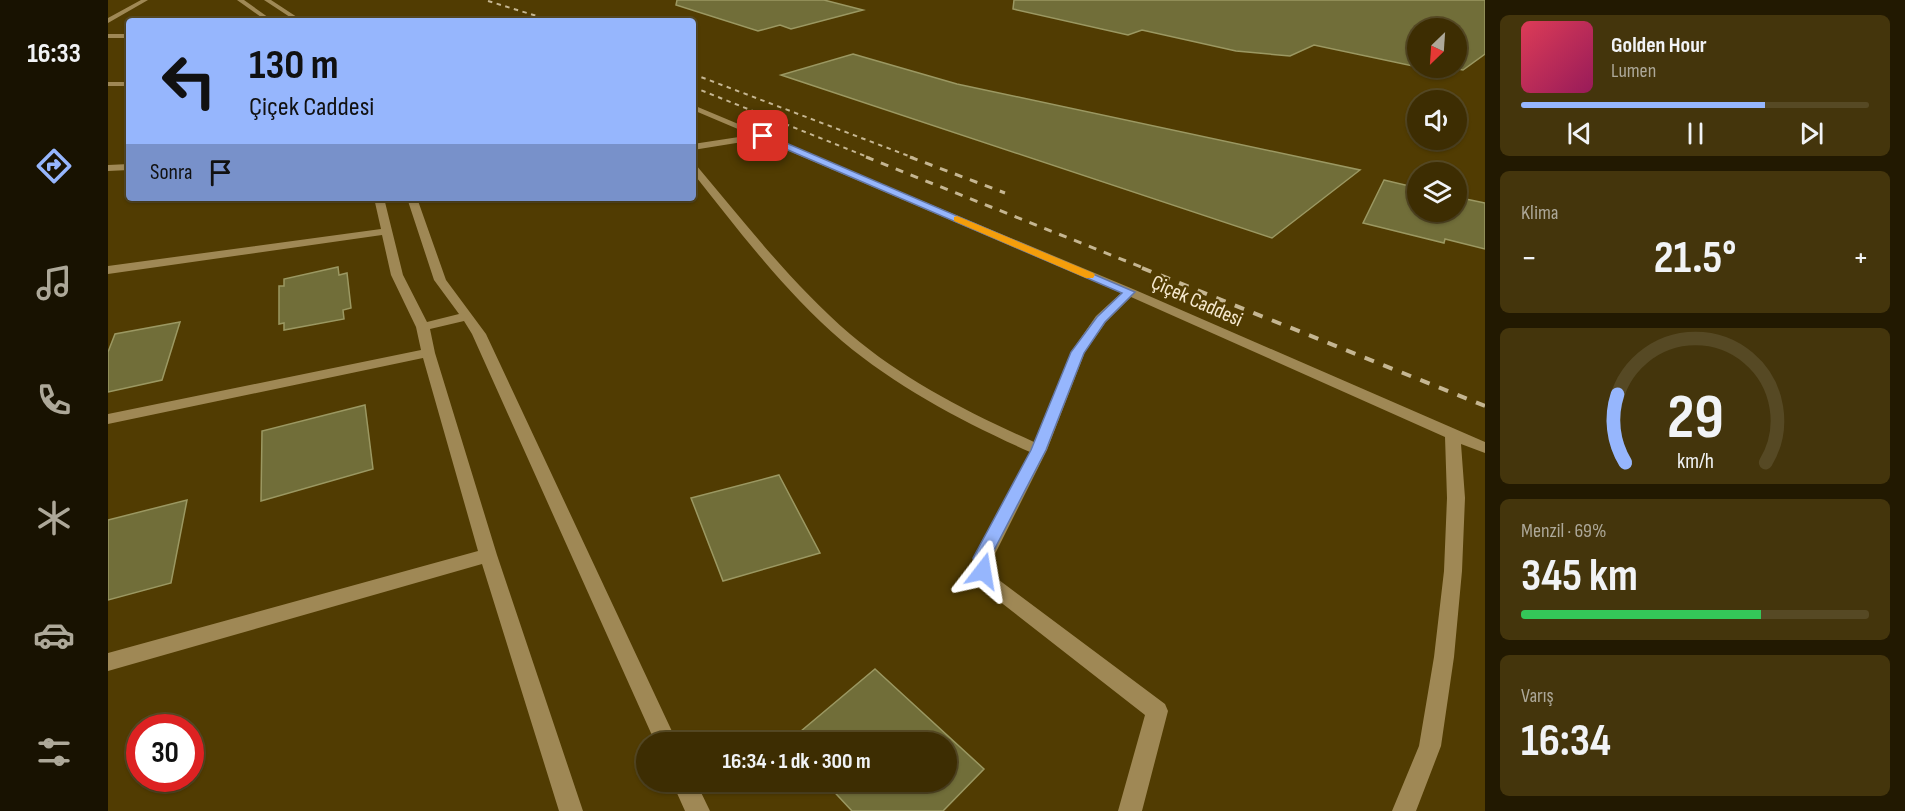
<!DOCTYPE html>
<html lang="tr">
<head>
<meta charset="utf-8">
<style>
  body { margin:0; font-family:"Sofia Sans Condensed",sans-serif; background:#44350c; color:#f1f3f6; height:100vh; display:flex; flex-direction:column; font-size:22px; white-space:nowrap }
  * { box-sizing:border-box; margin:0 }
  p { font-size:20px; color:#ada899 }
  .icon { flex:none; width:33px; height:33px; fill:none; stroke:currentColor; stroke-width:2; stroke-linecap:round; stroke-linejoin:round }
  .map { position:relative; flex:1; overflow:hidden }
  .side { display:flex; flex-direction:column; gap:15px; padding:15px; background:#221901; width:420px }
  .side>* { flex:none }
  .guide { position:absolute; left:18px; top:18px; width:570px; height:183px; border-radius:6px; box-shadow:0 2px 4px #0004,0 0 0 2px #564924; background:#96b6fd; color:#111; overflow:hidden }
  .needle { width:39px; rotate:205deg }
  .buttons { position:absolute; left:1299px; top:18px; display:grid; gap:12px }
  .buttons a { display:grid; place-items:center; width:60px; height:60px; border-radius:50%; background:#3d2d02; box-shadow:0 2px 4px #0004,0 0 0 2px #564924; font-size:30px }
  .speed { position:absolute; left:18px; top:714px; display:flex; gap:12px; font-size:30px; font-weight:700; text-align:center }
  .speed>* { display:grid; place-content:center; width:78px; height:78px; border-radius:50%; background:#3d2d02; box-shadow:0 2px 4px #0004,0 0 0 2px #564924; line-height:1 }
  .speed .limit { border:9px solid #d22; background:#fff; color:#111 }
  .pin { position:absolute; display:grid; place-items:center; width:51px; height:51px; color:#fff; margin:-26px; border-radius:12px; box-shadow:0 3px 9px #0006 }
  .me { position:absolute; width:66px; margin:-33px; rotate:14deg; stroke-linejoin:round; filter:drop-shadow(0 0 4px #0008) }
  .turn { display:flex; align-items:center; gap:21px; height:126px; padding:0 24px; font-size:27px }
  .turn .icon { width:78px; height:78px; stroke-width:2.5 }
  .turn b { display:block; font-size:42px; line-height:51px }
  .then { display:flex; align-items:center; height:57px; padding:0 24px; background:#0003; gap:12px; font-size:22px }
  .big { font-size:45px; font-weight:700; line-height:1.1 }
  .side .widget { flex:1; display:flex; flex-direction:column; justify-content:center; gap:9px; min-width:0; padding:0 21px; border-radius:9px; background:#44350c }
  .side .dial { align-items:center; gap:0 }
  .dial svg { height:156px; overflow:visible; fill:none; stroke:#564924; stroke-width:7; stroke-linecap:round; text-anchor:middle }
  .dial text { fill:#f1f3f6; stroke:none }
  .song { display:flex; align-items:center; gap:18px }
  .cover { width:72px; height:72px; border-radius:9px; background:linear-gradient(135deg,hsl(350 70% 55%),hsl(330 70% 35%)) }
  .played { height:6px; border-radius:3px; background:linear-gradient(90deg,#96b6fd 70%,#564924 70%) }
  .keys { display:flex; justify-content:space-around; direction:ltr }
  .heat { display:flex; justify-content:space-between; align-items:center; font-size:33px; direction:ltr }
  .charge { height:9px; border-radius:4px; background:linear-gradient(90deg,#34c759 69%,#564924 0) }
  .trip { position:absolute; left:528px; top:732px; width:321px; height:60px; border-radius:30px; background:#3d2d02; box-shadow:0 2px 4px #0004,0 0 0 2px #564924; font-weight:700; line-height:60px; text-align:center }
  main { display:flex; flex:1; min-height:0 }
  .menu { display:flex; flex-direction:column; width:108px; justify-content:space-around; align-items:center; background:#181201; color:#ada899 }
  .menu .icon { width:42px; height:42px }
  .menu .active { color:#96b6fd }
  .menu b { font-size:27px; color:#f1f3f6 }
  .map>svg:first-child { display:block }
</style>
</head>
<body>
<main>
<nav class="menu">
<b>16:33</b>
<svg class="icon active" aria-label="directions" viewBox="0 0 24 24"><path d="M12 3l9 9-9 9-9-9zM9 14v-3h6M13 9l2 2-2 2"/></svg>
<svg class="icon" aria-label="music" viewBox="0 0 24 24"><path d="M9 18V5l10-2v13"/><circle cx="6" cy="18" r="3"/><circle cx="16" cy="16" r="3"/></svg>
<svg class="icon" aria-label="phone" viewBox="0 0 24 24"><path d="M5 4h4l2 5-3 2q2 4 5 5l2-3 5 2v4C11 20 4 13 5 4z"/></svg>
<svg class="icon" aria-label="climate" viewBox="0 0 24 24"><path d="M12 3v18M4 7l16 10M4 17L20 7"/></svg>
<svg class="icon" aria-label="car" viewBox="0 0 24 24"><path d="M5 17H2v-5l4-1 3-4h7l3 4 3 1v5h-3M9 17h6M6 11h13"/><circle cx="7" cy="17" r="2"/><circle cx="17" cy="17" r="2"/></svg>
<svg class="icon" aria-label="filters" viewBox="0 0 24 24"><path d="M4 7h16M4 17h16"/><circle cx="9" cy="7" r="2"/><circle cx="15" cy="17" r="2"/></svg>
</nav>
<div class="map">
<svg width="1377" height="811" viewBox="0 0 1377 811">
  <rect width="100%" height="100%" fill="#513c02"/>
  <!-- building -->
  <path fill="#716e39" stroke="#9b9862" stroke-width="1.5" d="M569 0H716L755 10 683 29 672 25 650 31 568 5Z
    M906 0H1377V54L1355 70 1344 68H1348V28H1310V63L1305 66 1206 45 1182 56 1128 51 1034 30 1020 35 905 9Z
    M745 54 849 84 1252 170 1164 238 673 75Z
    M1276 180 1310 188V212H1348V197L1377 203V249L1337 239 1336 243 1255 223Z
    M230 267 231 275 239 273 243 308 235 310 236 319 176 330V323L171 324V286H176V279Z
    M72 322 54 380 0 392V352L7 334Z
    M257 405 265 469 153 501 154 431Z
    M671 475 712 553 615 581 583 498Z
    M79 500 63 583 0 600V520Z
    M767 669 876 769 835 811H744L717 782H838V742H680Z"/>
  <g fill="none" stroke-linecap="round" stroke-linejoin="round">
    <!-- minor -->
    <path fill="#9f8855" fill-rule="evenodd" d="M33 0H40L0 23V18Z
      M129 0H136L164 20 100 21 153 17Z
      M156 0H163L195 21H188Z
      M0 34H21V38H0Z
      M0 82H21V86H0Z
      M585 105 1025 289 1377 442V453L1353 444 1357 498 1354 571 1346 657 1333 746 1308 811H1284L1311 746 1326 657 1336 571 1339 498 1337 437 1023 297 998 322 977 352 939 450 883 562 885 573 891 580 1057 704 1060 711 1034 811H1010L1037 715 877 590 867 573 865 558 922 452C855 422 790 388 734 341 677 292 631 231 585 173V164L588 165C637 223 684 284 742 334 796 380 861 413 926 442L963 352 988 316 1013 293 653 139 585 150V144L644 135 585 110Z
      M21 164V170L0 171V165Z
      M266 198H276L295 275 319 322 351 314 326 280 299 198H309L338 280 378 334 569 742H547L364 334 356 321 322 329 327 353 389 555 475 811H451L374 564 0 671V653L370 551 315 358 0 424V414L313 350 308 327 283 275 274 235 0 274V266L273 229Z
      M564 782H588L602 811H577Z"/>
    <!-- rail-far2 -->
    <path stroke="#c5b692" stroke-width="2" stroke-dasharray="4.5 4.5" stroke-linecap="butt" d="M380 1 445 21
      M585 74 806 158
      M585 87 762 158"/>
    <!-- rail-far1 -->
    <path stroke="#c5b692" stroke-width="3" stroke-dasharray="8 8" stroke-linecap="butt" d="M758 157 1038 269
      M802 157 897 193"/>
    <!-- rail -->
    <path stroke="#c5b692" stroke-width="4" stroke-dasharray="10 10" stroke-linecap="butt" d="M1034 268 1377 406"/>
  </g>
  <!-- route -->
  <path fill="#96b6fd" stroke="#6276a4" stroke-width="1.5" d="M652 134H657L1027 292 997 322 976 353 938 450 882 558 883 571 881 576 875 578 869 576 865 558 923 450 963 352 989 317 1014 293 652 138Z"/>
  <!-- slow -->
  <path fill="#f59e0b" d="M849 216 985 273 987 275 985 278H978L846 221V217Z"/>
  <g text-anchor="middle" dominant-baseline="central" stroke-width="4.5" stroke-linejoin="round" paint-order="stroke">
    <!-- street labels -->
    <g font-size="21" fill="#f6e9cf" stroke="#513c02">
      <text transform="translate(1089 301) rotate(24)">Çiçek Caddesi</text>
    </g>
  </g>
</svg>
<div class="buttons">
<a><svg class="needle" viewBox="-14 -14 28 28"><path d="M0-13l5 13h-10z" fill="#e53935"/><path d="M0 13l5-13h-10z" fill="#ada899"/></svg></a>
<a><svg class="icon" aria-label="sound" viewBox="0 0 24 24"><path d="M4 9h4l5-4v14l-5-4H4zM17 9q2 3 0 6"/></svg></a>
<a><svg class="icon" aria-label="layers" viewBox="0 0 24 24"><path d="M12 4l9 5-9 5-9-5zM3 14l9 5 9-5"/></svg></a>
</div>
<div class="speed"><div class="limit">30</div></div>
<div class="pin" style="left:655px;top:136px;background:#d93025"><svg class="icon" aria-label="arrive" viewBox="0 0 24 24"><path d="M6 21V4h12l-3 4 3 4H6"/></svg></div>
<svg class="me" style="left:875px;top:571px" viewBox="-20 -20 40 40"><path d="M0-17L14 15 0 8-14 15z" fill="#96b6fd" stroke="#fff" stroke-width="4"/></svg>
<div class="trip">16:34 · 1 dk · 300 m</div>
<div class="guide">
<div class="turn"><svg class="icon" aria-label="left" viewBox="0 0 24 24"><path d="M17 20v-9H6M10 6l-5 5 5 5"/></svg><div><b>130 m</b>Çiçek Caddesi</div></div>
<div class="then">Sonra<svg class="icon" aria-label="arrive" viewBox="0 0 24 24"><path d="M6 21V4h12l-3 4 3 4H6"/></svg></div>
</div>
</div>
<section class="side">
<div class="widget">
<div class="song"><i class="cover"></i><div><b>Golden Hour</b><p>Lumen</p></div></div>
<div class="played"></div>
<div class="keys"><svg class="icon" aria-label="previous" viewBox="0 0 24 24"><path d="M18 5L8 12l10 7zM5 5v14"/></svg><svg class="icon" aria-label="pause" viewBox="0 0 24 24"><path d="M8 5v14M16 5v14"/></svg><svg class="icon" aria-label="next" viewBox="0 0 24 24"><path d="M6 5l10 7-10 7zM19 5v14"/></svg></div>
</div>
<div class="widget"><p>Klima</p>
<div class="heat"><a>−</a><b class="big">21.5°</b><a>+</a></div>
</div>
<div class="widget dial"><svg viewBox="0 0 100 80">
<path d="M14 69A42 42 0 1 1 86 69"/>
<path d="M14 69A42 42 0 0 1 10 34" stroke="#96b6fd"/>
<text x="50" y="56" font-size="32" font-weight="700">29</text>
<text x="50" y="72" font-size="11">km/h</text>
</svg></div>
<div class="widget"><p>Menzil · 69%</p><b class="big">345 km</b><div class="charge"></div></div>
<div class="widget"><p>Varış</p><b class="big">16:34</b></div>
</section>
</main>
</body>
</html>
